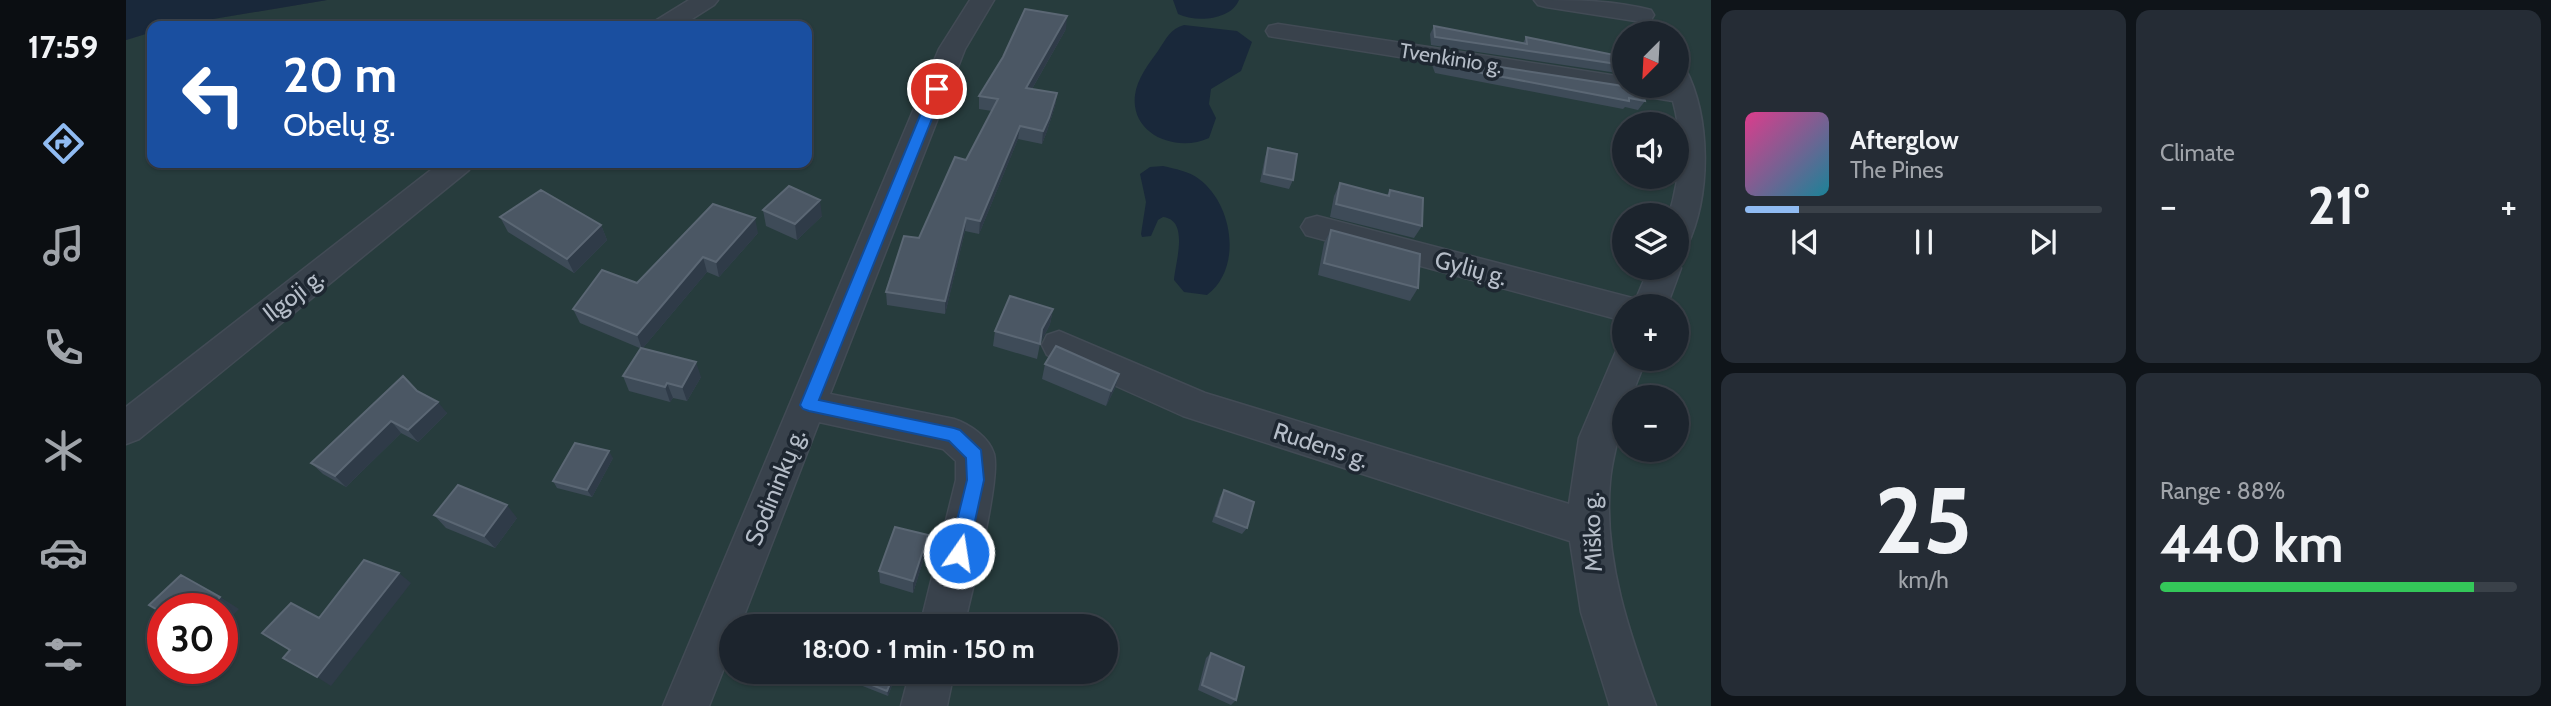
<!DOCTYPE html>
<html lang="en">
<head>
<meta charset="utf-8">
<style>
  body { margin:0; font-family:Cabin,sans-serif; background:#252c35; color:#f1f3f6; height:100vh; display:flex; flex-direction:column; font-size:26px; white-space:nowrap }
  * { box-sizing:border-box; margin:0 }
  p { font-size:23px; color:#a0a4aa }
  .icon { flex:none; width:38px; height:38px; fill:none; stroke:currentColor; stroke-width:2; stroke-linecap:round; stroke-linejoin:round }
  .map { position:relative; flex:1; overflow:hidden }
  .sheet { display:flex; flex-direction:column; gap:10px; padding:10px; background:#0f1419; width:840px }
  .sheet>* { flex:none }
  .top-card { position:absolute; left:21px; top:21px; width:665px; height:147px; border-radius:14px; box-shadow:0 2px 5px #0004,0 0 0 2px #3a4149; background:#1a4fa0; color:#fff; overflow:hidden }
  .needle { width:46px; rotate:204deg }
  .controls { position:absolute; left:1486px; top:21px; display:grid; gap:14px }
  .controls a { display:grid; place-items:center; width:77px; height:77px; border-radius:50%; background:#1c242d; box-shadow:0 2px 5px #0004,0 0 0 2px #3a4149; font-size:35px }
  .speed { position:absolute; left:21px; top:593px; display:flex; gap:14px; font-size:35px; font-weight:700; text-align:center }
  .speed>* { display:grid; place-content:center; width:91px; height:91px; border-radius:50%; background:#1c242d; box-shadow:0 2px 5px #0004,0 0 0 2px #3a4149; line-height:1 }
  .speed .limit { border:10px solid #d22; background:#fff; color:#111 }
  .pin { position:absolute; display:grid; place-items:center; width:60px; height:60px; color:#fff; margin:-30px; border:4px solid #fff; border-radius:50%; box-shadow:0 2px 7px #0007 }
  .me { position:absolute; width:77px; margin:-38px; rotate:13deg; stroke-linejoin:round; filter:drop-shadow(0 0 5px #0008) }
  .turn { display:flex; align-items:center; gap:24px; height:147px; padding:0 21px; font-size:32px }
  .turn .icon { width:91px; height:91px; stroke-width:2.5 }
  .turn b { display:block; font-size:49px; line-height:60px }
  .big { font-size:52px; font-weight:800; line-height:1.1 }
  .sheet .widget { flex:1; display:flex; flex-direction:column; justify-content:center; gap:10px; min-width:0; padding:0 24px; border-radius:14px; background:#252c35 }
  .sheet .dial { align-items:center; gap:0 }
  .dial b { font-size:91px; line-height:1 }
  .song { display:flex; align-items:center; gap:21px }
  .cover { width:84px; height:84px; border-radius:10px; background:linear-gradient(135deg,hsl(330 70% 55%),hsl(190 70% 35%)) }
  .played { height:7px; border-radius:4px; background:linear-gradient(90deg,#90bbf2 15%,#3a4149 15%) }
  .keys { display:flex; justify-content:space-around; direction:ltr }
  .heat { display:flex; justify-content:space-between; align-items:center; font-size:38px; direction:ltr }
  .charge { height:10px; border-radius:5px; background:linear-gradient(90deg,#34c759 88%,#3a4149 0) }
  .sheet .tiles { flex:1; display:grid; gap:10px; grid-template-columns:repeat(2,1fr) }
  .trip { position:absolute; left:593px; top:614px; width:399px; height:70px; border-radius:35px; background:#1c242d; box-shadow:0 2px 5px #0004,0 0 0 2px #3a4149; font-weight:800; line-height:70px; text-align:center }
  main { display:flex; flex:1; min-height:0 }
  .tab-bar { display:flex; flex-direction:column; width:126px; justify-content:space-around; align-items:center; background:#0b0e12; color:#a0a4aa }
  .tab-bar .icon { width:49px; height:49px }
  .tab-bar .current { color:#90bbf2 }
  .tab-bar b { font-size:32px; color:#f1f3f6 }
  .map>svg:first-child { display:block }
</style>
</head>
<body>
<main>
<nav class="tab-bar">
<b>17:59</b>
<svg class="icon current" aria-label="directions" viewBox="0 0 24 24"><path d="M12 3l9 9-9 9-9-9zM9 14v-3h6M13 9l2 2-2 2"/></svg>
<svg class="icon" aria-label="music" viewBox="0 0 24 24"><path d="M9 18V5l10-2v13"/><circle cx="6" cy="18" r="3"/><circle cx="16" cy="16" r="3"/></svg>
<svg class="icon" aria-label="phone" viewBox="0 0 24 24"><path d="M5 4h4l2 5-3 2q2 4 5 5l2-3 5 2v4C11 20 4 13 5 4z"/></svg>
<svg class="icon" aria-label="climate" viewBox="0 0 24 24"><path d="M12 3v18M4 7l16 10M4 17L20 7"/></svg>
<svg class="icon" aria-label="car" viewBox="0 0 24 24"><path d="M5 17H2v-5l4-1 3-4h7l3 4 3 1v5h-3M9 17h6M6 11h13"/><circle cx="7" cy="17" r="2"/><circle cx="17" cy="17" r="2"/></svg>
<svg class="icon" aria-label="filters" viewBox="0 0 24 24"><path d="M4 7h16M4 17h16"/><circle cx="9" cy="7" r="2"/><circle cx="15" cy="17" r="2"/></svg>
</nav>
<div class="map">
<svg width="1585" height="706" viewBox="0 0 1585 706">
  <rect width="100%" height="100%" fill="#25303c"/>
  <!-- green -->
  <path fill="#273c3d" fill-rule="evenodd" d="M201 0H1585V706H0V40L26 32V163H681V26H45ZM1498 33H1550V86H1498ZM1498 124H1550V177H1498ZM1498 215H1550V268H1498ZM1498 306H1550V359H1498ZM1498 397H1550V450H1498ZM37 609H96V668H37ZM606 626H980V672H606Z"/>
  <!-- water -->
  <path fill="#19283a" d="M0 0H201L45 26H26V32L0 40Z
    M1047 0H1113C1105 20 1070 23 1052 14Z
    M1058 25 1111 31 1126 42 1115 71 1085 89 1083 104 1090 118 1083 138C1051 153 1004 135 1009 95 1011 79 1023 63 1032 51 1040 39 1044 29 1058 25Z
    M1037 166C1049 169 1063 171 1073 179 1107 204 1117 268 1081 295L1058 292 1048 280C1049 263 1064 220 1037 217L1032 220 1025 236 1016 237 1015 234 1020 202 1014 174 1024 167Z"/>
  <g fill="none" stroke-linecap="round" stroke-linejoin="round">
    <!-- street casing -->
    <g stroke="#424b55" stroke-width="3">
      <path id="street" d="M563 0H592L588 5 555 26H526L529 21Z
        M844 0H868L839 49 704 394 828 419C843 424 863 437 868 454 875 480 845 594 838 626H794L830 480V461L817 449 693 422 614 626H606V648L583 706H537L813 49Z
        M1408 0C1448 0 1486 0 1525 10L1528 15 1525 20 1516 22 1420 7 1412 5Z
        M1152 24 1498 77V86H1550V66L1559 68C1585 117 1585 196 1561 246L1550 249V215H1543C1554 177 1558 141 1547 101L1143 36 1140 31 1143 26Z
        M314 163H348L343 170 13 439 0 444V407Z
        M1191 216 1510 299 1523 268H1550V260L1555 268 1541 306H1498V321L1180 235 1175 227 1180 219Z
        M933 331 1079 393 1443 504 1453 438 1491 349 1498 347V359H1520L1505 397H1498C1498 426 1486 453 1484 482 1477 559 1504 635 1530 706H1484L1455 612 1444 541 1057 416 921 355 916 345 921 335Z
        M784 672H828L821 706H775Z"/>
    </g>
    <!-- street -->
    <use href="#street" fill="#39424c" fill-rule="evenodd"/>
  </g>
  <!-- wall -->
  <path fill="#3e4b58" d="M1308 26 1397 43 1400 37 1498 57V74L1305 45 1304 34Z
    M940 29 906 89 931 93 929 106 921 131 916 144 892 139 853 234 839 231 819 314 761 305 760 292 840 160 866 111 853 109V96Z
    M1310 57 1519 101 1512 110 1499 107 1497 109 1309 73 1306 65Z
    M1142 148 1167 180 1163 189 1134 182 1139 157Z
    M1214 183 1261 195 1264 190 1296 226 1288 238 1204 217 1208 196Z
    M637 210 696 216 671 240 640 226Z
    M374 217 475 225 481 240 448 273 382 232Z
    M1205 230 1292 288 1284 301 1192 275 1198 243Z
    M632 233 593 277 581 272 516 349 454 323 447 309Z
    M927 309 924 324 914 344 911 359 867 346 869 331Z
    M919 364 993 374 989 388 980 406 916 379Z
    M497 376 575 377 561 401 547 398 544 402 503 391Z
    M291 391 321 413 292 442 275 433 220 487 197 474 185 463Z
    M487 458 466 497 431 488 427 481Z
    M1098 490 1121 528 1116 534 1086 522 1094 497Z
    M308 515 391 518 369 548 320 528Z
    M801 548 787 593 754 583 753 571Z
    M1085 653 1110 700 1105 705 1072 690 1080 658Z
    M730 672H771L762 696 729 683 728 678Z"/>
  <!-- shaded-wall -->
  <path fill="#2f3b48" d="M941 16 940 29 899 101 900 88Z
    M931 93 929 106 921 131 916 144 917 131Z
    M894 126 892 139 853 234 854 221Z
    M694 200 696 216 671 240 669 224Z
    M629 218 632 233 593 277 590 262Z
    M840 218 839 231 819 314V301Z
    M475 225 481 240 448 273 441 259Z
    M577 257 581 272 516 349 511 335Z
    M927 309 924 324 914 344 916 329Z
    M570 362 575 377 561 401 556 387Z
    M993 374 989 388 980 406 985 391Z
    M541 383 547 398 544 402 539 387Z
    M312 402 321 413 292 442 282 430Z
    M265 421 275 433 220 487 209 476Z
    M483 451 487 458 466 497 461 490Z
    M381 505 391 518 369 548 358 536Z
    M802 535 801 548 787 593V581Z
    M273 573 285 583 205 686 191 677Z
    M94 597 113 609 96 626V609H83Z
    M769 672H771L762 696 761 691Z"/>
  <!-- building -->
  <path fill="#4b5764" stroke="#5b6774" stroke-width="2" d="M899 9 941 16 900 88 931 93 923 118 917 131 894 126 854 221 840 218 819 301 760 292 778 236 793 238 829 157 840 160 872 99 853 96 877 57Z
    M1308 26 1401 44 1400 37 1498 57V65L1309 37Z
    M1310 57 1516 89 1519 101 1503 98V101L1314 65Z
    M1142 148 1171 154 1167 180 1138 174Z
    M1214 183 1263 196 1264 190 1297 198 1296 226 1210 204Z
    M663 186 694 200 669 224 637 210Z
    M415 190 475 225 441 259 374 217Z
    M587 204 629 218 590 262 577 257 511 335 447 309 476 270 511 283Z
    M1205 230 1294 254 1292 288 1198 263Z
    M884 296 927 309 916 329 914 344 869 331Z
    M930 346 993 374 985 391 919 364Z
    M515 348 570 362 556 387 541 383 539 387 497 376Z
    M277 376 291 391 312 402 282 430 265 421 209 476 185 463Z
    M449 443 483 451 461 490 427 481Z
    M332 485 381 505 358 536 308 515Z
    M1098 490 1128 502 1121 528 1090 516Z
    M769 527 802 535 787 581 753 571Z
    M238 560 273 573 191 677 157 658 164 650 136 633 165 603 193 618Z
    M55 575 94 597 83 609H37V613L23 605Z
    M37 613V628L28 622Z
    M1085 653 1118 667 1110 700 1076 685Z
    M730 672H769L761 691 728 678Z"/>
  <!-- route -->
  <path fill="#1a73e8" stroke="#114b97" stroke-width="2" d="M811 85 818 89 693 400 828 428 834 430 855 450 858 480 842 553 839 559 833 562 826 559 823 553 841 480 840 458 823 441 683 411 677 409 674 405 805 89Z"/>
  <g text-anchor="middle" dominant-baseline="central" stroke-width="7" stroke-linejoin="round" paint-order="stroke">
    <!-- far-street labels -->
    <g font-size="21" fill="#b5bdc8" stroke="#1e2731">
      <text transform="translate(1325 58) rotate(9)">Tvenkinio g.</text>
    </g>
    <!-- street labels -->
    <g font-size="24" fill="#b5bdc8" stroke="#1e2731">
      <text transform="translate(1345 268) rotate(15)">Gylių g.</text>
      <text transform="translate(167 295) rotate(-38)">Ilgoji g.</text>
      <text transform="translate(1195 445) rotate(18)">Rudens g.</text>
      <text transform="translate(649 487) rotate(-68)">Sodininkų g.</text>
      <text transform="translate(1466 532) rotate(-92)">Miško g.</text>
    </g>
  </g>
</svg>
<div class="controls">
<a><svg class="needle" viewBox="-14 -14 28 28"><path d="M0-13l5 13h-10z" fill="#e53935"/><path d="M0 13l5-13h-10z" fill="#a0a4aa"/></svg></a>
<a><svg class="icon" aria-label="sound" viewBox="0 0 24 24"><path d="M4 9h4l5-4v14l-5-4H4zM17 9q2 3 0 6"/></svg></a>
<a><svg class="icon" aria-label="layers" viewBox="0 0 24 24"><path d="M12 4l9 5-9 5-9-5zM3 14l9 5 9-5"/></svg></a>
<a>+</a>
<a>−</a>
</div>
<div class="speed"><div class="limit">30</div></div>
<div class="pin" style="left:811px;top:89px;background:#d93025"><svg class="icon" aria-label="arrive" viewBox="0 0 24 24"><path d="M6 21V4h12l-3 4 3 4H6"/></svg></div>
<svg class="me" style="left:833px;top:553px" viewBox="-20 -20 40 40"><circle r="17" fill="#1a73e8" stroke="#fff" stroke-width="3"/><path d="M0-11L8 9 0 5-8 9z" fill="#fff"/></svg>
<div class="trip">18:00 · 1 min · 150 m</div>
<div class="top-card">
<div class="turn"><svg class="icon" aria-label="left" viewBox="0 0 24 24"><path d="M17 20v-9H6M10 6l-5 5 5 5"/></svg><div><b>20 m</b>Obelų g.</div></div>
</div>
</div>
<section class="sheet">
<div class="tiles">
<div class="widget">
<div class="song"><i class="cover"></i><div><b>Afterglow</b><p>The Pines</p></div></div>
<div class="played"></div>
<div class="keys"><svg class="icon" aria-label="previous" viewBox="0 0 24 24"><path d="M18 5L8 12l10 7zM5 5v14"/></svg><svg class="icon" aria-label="pause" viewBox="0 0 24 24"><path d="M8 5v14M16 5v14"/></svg><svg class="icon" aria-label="next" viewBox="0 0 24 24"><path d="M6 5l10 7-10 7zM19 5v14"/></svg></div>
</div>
<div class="widget"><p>Climate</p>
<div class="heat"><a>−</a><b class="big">21°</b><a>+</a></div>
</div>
<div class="widget dial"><b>25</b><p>km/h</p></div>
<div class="widget"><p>Range · 88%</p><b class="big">440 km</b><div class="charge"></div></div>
</div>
</section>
</main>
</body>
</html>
